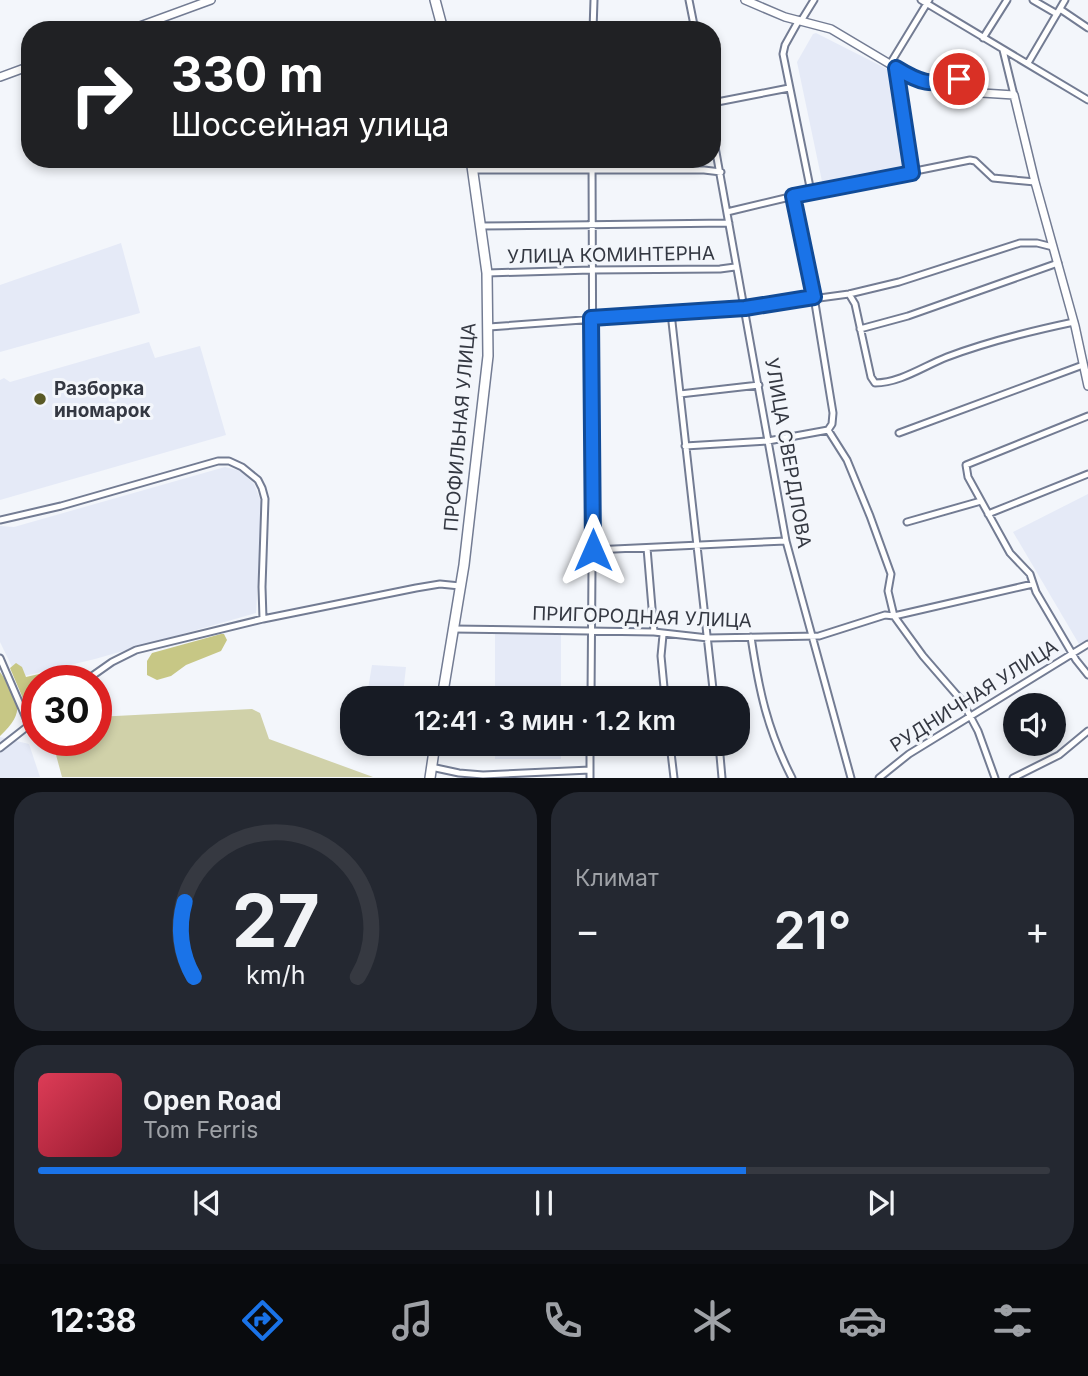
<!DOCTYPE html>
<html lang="ru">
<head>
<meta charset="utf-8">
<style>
  body { margin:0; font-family:Inter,sans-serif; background:#242831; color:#f1f3f6; height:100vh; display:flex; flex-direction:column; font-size:26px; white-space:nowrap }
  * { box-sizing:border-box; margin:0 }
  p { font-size:23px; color:#9ea1a6 }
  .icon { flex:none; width:38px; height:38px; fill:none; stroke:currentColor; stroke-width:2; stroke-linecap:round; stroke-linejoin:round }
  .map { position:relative; height:778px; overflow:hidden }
  .drawer { display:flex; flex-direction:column; gap:14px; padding:14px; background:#0d0f14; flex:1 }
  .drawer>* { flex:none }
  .guide { position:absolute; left:21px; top:21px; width:700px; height:147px; border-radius:28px; box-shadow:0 4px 10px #0003; background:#202124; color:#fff; overflow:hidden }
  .buttons { position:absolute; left:1003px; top:693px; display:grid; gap:14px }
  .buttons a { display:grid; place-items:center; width:63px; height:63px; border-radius:50%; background:#171b24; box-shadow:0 4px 10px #0003; font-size:35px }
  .speed { position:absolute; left:21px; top:665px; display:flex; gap:14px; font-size:35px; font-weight:700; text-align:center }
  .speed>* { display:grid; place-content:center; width:91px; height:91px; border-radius:50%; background:#171b24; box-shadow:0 4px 10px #0003; line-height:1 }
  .speed .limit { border:10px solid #d22; background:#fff; color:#111 }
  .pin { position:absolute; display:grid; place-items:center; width:60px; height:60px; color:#fff; margin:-30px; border:4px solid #fff; border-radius:50%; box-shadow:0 2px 7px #0007 }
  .me { position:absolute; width:77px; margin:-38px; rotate:0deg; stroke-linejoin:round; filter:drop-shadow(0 0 5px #0008) }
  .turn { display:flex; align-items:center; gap:24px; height:147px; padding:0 35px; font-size:32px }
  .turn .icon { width:91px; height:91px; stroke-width:2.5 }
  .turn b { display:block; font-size:49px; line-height:60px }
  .big { font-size:52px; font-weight:600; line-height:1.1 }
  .drawer .tile { flex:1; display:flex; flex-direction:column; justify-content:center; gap:10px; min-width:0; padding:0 24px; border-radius:28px; background:#242831 }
  .drawer .dial { align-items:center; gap:0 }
  .dial svg { height:182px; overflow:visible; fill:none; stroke:#363941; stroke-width:7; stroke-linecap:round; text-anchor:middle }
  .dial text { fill:#f1f3f6; stroke:none }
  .song { display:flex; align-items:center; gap:21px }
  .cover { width:84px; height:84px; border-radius:10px; background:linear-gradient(135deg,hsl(350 70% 55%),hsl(350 70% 35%)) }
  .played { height:7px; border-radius:4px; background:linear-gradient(90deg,#1a73e8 70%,#363941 70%) }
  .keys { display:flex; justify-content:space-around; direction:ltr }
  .heat { display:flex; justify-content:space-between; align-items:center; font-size:38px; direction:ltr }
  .drawer .tiles { flex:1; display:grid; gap:14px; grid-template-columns:1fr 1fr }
  .tile:last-child { grid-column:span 2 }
  .trip { position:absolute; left:340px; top:686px; width:410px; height:70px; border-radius:28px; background:#171b24; box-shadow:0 4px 10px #0003; font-weight:600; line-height:70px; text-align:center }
  .menu { display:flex; height:112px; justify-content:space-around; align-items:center; background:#090b0e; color:#9ea1a6 }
  .menu .icon { width:49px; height:49px }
  .menu .active { color:#1a73e8 }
  .menu b { font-size:32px; color:#f1f3f6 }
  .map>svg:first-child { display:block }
</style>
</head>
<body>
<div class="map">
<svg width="1088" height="778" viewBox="0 0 1088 778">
  <rect width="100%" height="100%" fill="#f3f6fb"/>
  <!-- built -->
  <path fill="#e5eaf7" d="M816 33 893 72 910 171 823 186 797 62 813 34Z
    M121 243 140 313 0 352V285Z
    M149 342 155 358 200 346 226 435 0 500V380L4 378 10 382Z
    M225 467 241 471 254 484 262 504 256 613 95 659 20 677 15 673 0 642V526L14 527Z
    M1088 494V639L1079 644 1013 532Z
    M495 630H561V698H495Z
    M372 665 406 667 403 694 368 689Z
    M0 737 29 744 40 777 0 778Z
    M495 744H561V759H495Z"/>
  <!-- green -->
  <path fill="#d0d1a9" d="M252 709 260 713 269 739 373 777H62L52 740H96V717Z"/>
  <!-- forest -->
  <path fill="#c7c785" d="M221 634H224L227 640 221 651 186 665 171 676 157 680 147 675V661L152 653Z
    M16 663 22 667 26 677 48 672 55 681H37V708L32 711 27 708 10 668Z
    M0 672C19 700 27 711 0 736Z"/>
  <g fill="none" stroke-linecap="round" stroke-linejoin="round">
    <!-- minor casing -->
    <g stroke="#737c93" stroke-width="9">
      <path id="minor" d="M689 0 695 30
        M921 0 1088 100
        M1033 0 1057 14
        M1060 9 1088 28
        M799 20 785 45 783 54 811 192
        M801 21 814 0
        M593 30 594 0
        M983 38 1007 0
        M1003 50 1014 95
        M1028 63 1065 0
        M890 64 929 0
        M896 68 912 173
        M712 103 789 88
        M712 130 786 541 851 778
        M472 170H704L721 172
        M793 196 814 297 833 413 832 424 828 430 847 460 870 516 891 574 888 591 894 616 923 656 962 701 978 731 995 778
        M727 212 811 192 970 160 975 161 993 178 1035 182
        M481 226 729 223
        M487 273 591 270 720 269 735 267
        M849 294 855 304 871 377 875 383C900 383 924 366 947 357 989 341 1031 331 1074 322
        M671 313 714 698
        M489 327 745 308 849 294 899 282 1020 243H1037L1053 247
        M860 329 908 316 1058 263
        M680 394 759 385
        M1088 416 966 465 968 477 1010 553 1030 574 1036 592 1076 660 1088 675
        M899 433 1083 365
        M685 446 768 441 828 430
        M988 514 1088 474
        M0 520 61 506 218 461H229L242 467 258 480 262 488 265 499 262 587 263 619
        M907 522 981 501
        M647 548 654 632
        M593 550 786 541
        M453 629 654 632 708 638 819 636 885 615 894 616 1033 584
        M663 635 661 656 665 698
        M751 637C759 690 767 729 792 778
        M0 658 29 725
        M85 681 112 662 136 650 263 619 416 588 440 584 460 586
        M591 698 593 436 592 159
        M670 744 674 778
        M719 744 722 778
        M0 748 37 719
        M431 767 459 773 483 775 590 770
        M590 778V744
        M879 778 909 754 1088 644
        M1013 778 1059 755 1088 731"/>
    </g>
    <!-- tertiary casing -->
    <g stroke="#737c93" stroke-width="10">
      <path id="tertiary" d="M745 0 785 17 831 29 920 82 934 84 964 79 982 93 1014 95 1035 182 1075 326 1088 386
        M129 30 211 0
        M0 77 30 66"/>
    </g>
    <!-- primary casing -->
    <g stroke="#737c93" stroke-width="12">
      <path id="primary" d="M435 0 443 30
        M442 698 464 565 488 356 487 273 471 159
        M430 778 435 744"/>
    </g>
    <!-- minor -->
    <use href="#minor" stroke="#fff" stroke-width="5"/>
    <!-- tertiary -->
    <use href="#tertiary" stroke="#fff" stroke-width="7"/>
    <!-- primary -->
    <use href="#primary" stroke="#fff" stroke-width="9"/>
  </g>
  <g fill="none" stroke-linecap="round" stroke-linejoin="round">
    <!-- route casing -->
    <g stroke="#114b97" stroke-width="18">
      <path id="route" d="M593 550 591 318 745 308 814 297 793 196 912 173 896 68C922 84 929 85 959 79"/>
    </g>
    <!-- route -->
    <use href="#route" stroke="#1a73e8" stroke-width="12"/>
  </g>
  <!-- markers -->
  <circle fill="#595925" stroke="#f3f6fb" stroke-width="2.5" cx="40" cy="399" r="7"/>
  <g text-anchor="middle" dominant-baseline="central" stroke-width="6" stroke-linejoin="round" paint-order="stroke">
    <!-- street labels -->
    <g font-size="19" fill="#343842" stroke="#f3f6fb">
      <text transform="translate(611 255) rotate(-1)">УЛИЦА КОМИНТЕРНА</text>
      <text transform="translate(460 427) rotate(-85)">ПРОФИЛЬНАЯ УЛИЦА</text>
      <text transform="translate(788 453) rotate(80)">УЛИЦА СВЕРДЛОВА</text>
      <text transform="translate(642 617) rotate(2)">ПРИГОРОДНАЯ УЛИЦА</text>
      <text transform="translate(974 696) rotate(-32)">РУДНИЧНАЯ УЛИЦА</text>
    </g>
    <!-- poi labels -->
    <g font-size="19" font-weight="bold" fill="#343842" stroke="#f3f6fb" text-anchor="start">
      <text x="54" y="388">Разборка<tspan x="54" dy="22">иномарок</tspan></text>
    </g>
  </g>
</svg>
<div class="buttons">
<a><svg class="icon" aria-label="sound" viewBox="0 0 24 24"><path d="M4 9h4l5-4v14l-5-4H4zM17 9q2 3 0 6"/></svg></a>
</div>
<div class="speed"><div class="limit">30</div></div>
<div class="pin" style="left:959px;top:79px;background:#d93025"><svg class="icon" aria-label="arrive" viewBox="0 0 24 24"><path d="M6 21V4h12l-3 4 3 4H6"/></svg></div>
<svg class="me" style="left:593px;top:550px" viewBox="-20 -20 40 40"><path d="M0-17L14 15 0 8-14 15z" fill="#1a73e8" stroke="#fff" stroke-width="4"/></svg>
<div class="trip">12:41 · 3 мин · 1.2 km</div>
<div class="guide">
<div class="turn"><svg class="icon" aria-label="right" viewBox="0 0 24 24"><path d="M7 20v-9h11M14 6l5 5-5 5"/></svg><div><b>330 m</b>Шоссейная улица</div></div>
</div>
</div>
<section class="drawer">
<div class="tiles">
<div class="tile dial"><svg viewBox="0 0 100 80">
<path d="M14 69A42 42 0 1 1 86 69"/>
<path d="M14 69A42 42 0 0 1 10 36" stroke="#1a73e8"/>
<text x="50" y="56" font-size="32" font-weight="700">27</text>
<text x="50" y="72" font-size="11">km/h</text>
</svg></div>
<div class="tile"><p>Климат</p>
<div class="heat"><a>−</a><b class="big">21°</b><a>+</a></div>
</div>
<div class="tile">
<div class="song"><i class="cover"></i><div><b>Open Road</b><p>Tom Ferris</p></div></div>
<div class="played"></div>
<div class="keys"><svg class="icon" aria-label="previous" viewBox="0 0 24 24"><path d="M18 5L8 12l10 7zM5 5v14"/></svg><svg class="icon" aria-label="pause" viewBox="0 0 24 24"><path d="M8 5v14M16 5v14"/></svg><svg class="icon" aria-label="next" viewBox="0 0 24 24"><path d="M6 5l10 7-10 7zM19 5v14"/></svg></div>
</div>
</div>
</section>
<nav class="menu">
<b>12:38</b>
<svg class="icon active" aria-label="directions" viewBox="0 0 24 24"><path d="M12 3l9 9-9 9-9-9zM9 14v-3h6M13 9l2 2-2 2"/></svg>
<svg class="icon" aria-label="music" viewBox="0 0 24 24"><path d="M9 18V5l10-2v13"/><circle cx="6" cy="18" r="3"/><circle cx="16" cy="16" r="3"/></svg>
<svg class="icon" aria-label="phone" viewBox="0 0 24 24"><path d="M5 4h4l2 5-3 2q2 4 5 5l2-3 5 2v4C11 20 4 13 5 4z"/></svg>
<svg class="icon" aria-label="climate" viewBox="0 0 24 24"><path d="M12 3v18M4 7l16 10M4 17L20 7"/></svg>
<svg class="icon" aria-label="car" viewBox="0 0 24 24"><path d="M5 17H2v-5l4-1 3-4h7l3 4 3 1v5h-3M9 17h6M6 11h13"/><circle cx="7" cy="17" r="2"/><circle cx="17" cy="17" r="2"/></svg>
<svg class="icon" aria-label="filters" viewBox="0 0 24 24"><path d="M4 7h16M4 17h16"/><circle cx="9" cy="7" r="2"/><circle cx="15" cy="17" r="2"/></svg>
</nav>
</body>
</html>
